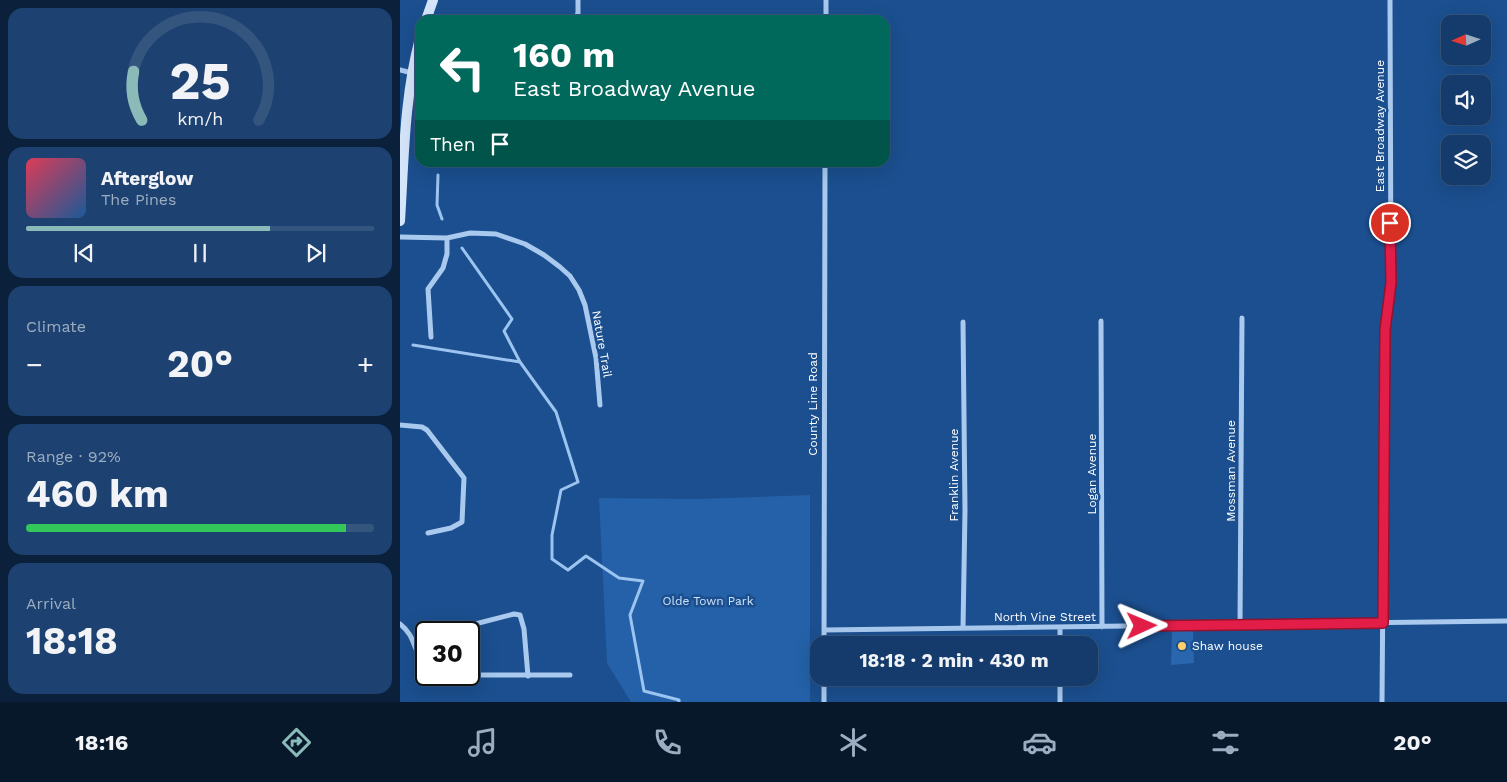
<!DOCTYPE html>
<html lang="en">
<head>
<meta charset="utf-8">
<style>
  body { margin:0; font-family:"Work Sans",sans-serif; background:#1d4271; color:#f1f3f6; height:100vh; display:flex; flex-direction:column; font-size:19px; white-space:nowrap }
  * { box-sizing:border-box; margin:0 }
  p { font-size:16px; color:#9dadc1 }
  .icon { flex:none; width:28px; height:28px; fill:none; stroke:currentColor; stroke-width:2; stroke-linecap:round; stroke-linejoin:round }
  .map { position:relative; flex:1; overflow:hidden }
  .sheet { display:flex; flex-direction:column; gap:8px; padding:8px; background:#0b203b; width:400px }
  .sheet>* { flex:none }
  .banner { position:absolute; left:15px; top:15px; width:475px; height:152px; border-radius:15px; box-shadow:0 5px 20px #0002,0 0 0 1px #33557e; background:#00695c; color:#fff; overflow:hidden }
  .needle { width:32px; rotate:267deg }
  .buttons { position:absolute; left:1041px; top:15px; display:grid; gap:10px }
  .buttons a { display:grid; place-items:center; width:50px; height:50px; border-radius:10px; background:#143b6b; box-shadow:0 5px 20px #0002,0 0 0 1px #33557e; font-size:25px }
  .speed { position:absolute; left:15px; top:621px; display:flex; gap:10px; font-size:25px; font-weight:700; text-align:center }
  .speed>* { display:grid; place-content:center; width:65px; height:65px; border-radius:50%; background:#143b6b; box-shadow:0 5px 20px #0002,0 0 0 1px #33557e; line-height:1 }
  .speed .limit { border:2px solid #111; border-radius:8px; background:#fff; color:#111 }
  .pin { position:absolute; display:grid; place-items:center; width:42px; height:42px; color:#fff; margin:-21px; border:2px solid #fff; border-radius:50%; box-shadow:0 1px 5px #0007 }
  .me { position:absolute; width:55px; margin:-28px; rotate:89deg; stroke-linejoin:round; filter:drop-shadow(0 0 4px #0008) }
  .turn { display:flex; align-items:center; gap:18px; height:105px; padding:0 15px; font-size:22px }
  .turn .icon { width:65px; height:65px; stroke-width:2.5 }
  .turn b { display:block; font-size:35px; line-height:42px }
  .then { display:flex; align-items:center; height:48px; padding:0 15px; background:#0003; gap:10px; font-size:19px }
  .big { font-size:38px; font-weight:700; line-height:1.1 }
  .sheet .widget { flex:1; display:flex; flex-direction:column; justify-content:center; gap:8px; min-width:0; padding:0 18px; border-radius:15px; background:#1d4271 }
  .sheet .dial { align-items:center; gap:0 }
  .dial svg { height:130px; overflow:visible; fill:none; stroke:#33557e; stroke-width:7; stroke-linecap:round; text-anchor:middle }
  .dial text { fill:#f1f3f6; stroke:none }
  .song { display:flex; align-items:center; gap:15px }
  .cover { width:60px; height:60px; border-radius:8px; background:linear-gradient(135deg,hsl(350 70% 55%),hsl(210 70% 35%)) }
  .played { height:5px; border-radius:2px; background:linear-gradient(90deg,#8bbbb9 70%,#33557e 70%) }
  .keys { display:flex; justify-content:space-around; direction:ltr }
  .heat { display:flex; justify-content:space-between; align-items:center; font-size:28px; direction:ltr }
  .charge { height:8px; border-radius:4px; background:linear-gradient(90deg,#34c759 92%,#33557e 0) }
  .trip { position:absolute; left:410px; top:636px; width:288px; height:50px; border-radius:15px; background:#143b6b; box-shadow:0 5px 20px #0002,0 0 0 1px #33557e; font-weight:700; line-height:50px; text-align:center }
  .menu { display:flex; height:80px; justify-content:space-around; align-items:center; background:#08182b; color:#9dadc1 }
  .menu .icon { width:35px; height:35px }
  .menu .active { color:#8bbbb9 }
  .menu b { font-size:22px; color:#f1f3f6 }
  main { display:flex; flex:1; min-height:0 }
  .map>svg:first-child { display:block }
</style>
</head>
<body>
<main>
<section class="sheet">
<div class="widget dial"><svg viewBox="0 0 100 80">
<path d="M14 69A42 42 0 1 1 86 69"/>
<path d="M14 69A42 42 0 0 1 9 39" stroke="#8bbbb9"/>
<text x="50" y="56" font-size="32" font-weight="700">25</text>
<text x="50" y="72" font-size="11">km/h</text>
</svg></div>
<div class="widget">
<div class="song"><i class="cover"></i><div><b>Afterglow</b><p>The Pines</p></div></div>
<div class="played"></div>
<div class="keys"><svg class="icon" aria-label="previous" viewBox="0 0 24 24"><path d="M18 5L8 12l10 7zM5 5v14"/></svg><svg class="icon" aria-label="pause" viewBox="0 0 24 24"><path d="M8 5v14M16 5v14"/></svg><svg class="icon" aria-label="next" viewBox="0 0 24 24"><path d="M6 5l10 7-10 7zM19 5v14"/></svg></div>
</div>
<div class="widget"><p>Climate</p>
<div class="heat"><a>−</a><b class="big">20°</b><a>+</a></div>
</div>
<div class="widget"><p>Range · 92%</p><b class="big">460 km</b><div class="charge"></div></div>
<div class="widget"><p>Arrival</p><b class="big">18:18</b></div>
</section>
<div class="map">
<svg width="1107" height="702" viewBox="0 0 1107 702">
  <rect width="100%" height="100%" fill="#1b4f8f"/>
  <!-- green -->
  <path fill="#2461a8" d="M410 495V702H231L207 663 199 498 300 499Z"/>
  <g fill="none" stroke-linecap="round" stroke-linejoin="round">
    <!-- stream -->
    <path stroke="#9cc4f0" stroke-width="3" d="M38 175 37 205 42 219
      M62 248 112 319 104 331 120 362
      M13 345 120 362 156 412 178 482 161 490 152 535V559L168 570 186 556 219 578 243 581 230 615 244 691 279 700V702"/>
  </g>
  <!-- building -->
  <path fill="#2a66ad" d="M772 630H793L794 663 771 665Z"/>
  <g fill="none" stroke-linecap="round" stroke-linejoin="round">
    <!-- minor -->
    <path stroke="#a9c9ee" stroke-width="5" d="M175 20 178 13V0
      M426 20V0
      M0 70 12 73
      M0 237 47 238 70 233 96 234 125 244 144 255 160 267 170 276 179 290 185 305 196 358 200 405
      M701 321 702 627
      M563 322 565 510 563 628
      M31 337 28 289 43 268 47 254V238
      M0 425 22 427 27 430 64 478 62 522 51 528 28 533
      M0 624C17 637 12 652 26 665
      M840 625 842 318
      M660 627V645
      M424 630 1107 621
      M44 632 114 614 120 615 124 629 128 676
      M14 641 26 637
      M424 645 425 162
      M53 675H170
      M660 678V702
      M424 702V678
      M982 702 985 330 991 283 990 0"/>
    <!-- secondary -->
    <path stroke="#d6e6fa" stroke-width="10" d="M26 20 33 0
      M0 221C4 159 4 98 20 38"/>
  </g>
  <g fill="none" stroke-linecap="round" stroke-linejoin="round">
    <!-- route casing -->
    <g stroke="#92132f" stroke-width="12">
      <path id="route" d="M742 626 983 623 985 330 991 283 990 223"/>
    </g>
    <!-- route -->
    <use href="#route" stroke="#e11d48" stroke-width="9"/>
  </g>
  <!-- markers -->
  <circle fill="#ffd166" stroke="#1b4f8f" stroke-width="2" cx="782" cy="646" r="5"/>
  <g text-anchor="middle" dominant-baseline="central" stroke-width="5" stroke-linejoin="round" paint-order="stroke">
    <!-- street labels -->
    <g font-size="12" fill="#fff" stroke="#1b4f8f">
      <text transform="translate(980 126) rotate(-90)">East Broadway Avenue</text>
      <text transform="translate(202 344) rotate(80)">Nature Trail</text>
      <text transform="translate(413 404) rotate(-90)">County Line Road</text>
      <text transform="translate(831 471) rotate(-90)">Mossman Avenue</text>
      <text transform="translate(692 474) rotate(-90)">Logan Avenue</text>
      <text transform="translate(554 475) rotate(-90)">Franklin Avenue</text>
      <text x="645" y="617">North Vine Street</text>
    </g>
    <!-- park labels -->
    <g font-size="12" fill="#cfe3fa" stroke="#1b4f8f">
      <text x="308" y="601">Olde Town Park</text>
    </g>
    <!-- poi labels -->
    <g font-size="12" fill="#fff" stroke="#1b4f8f" text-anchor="start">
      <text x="792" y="646">Shaw house</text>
    </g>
  </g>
</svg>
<div class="buttons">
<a><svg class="needle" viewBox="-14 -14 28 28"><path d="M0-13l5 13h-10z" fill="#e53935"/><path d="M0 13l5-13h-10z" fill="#9dadc1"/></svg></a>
<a><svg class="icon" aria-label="sound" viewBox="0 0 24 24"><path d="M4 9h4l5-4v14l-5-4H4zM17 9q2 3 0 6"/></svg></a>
<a><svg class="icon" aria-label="layers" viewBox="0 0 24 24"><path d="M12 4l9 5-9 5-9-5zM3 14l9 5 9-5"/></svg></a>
</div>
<div class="speed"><div class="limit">30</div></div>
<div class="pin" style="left:990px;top:223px;background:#d93025"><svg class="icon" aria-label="arrive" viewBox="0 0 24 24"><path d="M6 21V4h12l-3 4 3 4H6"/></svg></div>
<svg class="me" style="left:742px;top:626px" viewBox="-20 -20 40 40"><path d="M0-17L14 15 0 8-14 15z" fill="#e11d48" stroke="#fff" stroke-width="4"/></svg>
<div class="trip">18:18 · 2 min · 430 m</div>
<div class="banner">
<div class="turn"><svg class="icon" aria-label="left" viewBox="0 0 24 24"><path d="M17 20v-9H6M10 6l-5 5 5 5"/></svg><div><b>160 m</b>East Broadway Avenue</div></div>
<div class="then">Then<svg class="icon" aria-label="arrive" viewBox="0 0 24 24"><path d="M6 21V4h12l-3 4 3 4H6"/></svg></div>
</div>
</div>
</main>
<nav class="menu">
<b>18:16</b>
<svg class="icon active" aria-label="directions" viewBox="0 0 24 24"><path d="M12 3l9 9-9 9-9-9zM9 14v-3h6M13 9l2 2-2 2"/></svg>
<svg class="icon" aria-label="music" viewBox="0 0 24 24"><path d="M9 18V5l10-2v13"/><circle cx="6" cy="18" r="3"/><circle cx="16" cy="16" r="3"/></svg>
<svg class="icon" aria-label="phone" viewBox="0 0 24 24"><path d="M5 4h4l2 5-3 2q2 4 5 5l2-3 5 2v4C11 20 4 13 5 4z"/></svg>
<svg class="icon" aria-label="climate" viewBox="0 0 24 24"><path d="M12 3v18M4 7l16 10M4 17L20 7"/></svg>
<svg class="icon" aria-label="car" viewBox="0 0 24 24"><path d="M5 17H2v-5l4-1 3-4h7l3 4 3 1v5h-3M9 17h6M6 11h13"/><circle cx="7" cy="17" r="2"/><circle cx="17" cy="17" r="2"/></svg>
<svg class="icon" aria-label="filters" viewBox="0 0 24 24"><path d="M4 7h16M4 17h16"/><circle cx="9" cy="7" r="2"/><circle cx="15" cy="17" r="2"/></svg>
<b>20°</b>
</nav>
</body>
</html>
